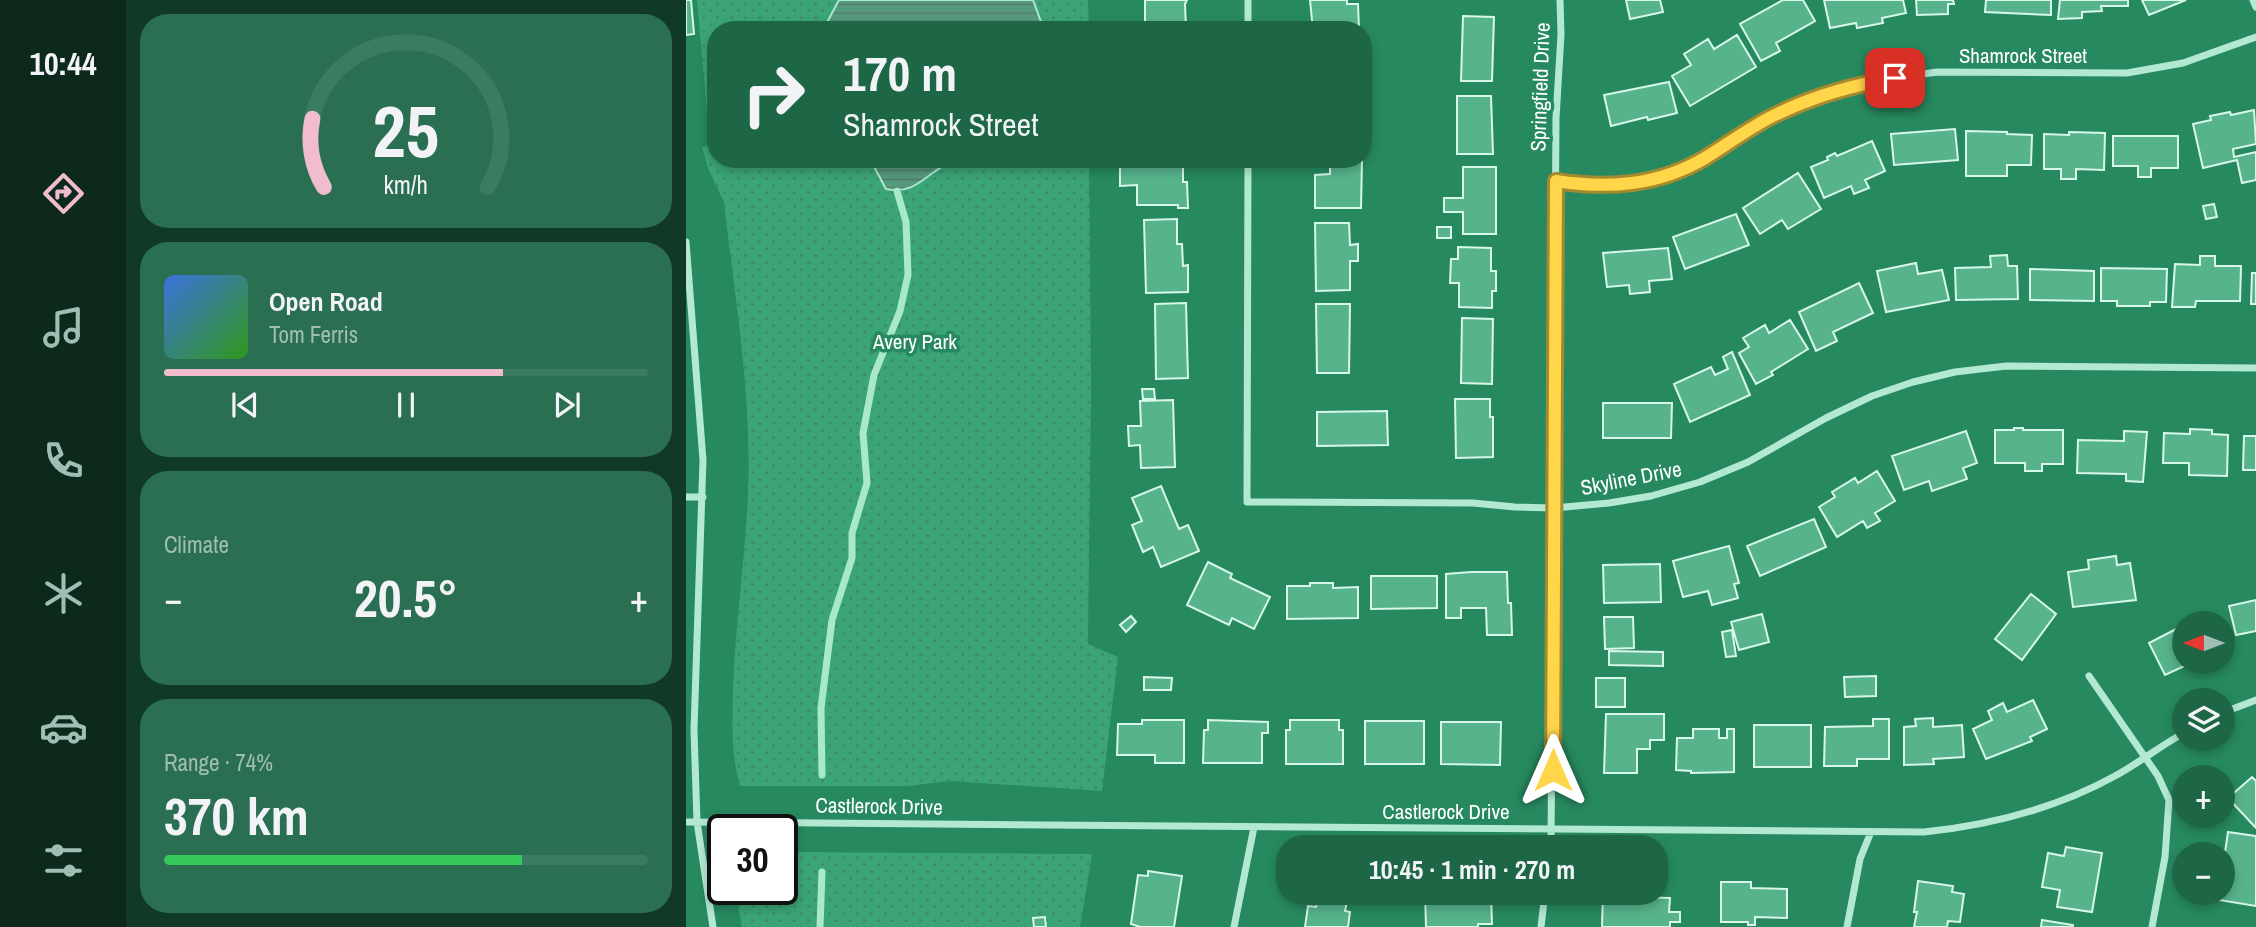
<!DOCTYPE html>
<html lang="en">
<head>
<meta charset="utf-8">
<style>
  body { margin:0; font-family:"Archivo Narrow",sans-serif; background:#2a6f52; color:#f1f3f6; height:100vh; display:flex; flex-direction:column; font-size:26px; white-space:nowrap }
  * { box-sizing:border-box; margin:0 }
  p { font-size:23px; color:#a0beb4 }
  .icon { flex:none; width:38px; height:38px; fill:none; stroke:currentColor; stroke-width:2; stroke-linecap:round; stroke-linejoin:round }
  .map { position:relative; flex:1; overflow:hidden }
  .sheet { display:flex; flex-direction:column; gap:14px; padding:14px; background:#103927; width:560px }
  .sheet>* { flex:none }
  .guide { position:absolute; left:21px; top:21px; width:665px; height:147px; border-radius:28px; box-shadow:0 4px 10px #0003; background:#1d6747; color:#f1f3f6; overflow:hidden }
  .needle { width:46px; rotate:270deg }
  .buttons { position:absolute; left:1486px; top:611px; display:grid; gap:14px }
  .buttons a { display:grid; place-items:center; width:63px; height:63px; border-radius:50%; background:#1d6747; box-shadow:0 4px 10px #0003; font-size:35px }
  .speed { position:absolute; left:21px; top:814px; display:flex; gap:14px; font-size:35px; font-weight:700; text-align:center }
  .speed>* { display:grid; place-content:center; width:91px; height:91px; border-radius:50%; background:#1d6747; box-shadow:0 4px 10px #0003; line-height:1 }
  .speed .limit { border:4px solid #111; border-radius:10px; background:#fff; color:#111 }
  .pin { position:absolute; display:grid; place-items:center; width:60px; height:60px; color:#fff; margin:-30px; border-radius:14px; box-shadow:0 4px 10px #0006 }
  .me { position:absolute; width:77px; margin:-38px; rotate:0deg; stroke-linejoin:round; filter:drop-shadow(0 0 5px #0008) }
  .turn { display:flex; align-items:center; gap:24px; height:147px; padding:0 21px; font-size:32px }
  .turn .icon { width:91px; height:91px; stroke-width:2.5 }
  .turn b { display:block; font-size:49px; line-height:60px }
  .big { font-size:52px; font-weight:700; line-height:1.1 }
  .sheet .card { flex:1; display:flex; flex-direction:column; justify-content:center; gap:10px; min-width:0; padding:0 24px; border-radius:28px; background:#2a6f52 }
  .sheet .dial { align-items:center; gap:0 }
  .dial svg { height:182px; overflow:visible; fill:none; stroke:#3b7b60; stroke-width:7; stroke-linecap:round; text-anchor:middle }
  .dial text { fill:#f1f3f6; stroke:none }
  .song { display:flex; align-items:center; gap:21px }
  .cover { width:84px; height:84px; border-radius:10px; background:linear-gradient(135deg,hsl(220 70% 55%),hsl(110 70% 35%)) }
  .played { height:7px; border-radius:4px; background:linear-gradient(90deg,#f1bccd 70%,#3b7b60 70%) }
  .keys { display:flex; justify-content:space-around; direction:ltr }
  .heat { display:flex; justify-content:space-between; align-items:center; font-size:38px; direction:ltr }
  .charge { height:10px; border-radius:5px; background:linear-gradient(90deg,#34c759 74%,#3b7b60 0) }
  .trip { position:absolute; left:590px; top:835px; width:392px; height:70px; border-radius:28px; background:#1d6747; box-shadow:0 4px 10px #0003; font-weight:700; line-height:70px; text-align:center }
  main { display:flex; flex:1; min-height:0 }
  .dock { display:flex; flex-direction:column; width:126px; justify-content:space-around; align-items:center; background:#0c291c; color:#a0beb4 }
  .dock .icon { width:49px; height:49px }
  .dock .active { color:#f1bccd }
  .dock b { font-size:32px; color:#f1f3f6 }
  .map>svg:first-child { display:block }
</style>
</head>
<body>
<main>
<nav class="dock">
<b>10:44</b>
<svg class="icon active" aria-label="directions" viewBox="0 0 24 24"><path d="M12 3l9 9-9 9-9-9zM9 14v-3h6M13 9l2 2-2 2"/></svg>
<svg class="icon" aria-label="music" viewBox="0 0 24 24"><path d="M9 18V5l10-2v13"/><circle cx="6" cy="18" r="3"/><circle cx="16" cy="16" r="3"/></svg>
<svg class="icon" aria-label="phone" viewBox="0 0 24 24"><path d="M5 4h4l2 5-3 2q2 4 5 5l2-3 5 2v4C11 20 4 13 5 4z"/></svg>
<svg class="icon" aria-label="climate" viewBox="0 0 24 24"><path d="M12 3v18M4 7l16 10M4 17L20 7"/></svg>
<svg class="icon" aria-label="car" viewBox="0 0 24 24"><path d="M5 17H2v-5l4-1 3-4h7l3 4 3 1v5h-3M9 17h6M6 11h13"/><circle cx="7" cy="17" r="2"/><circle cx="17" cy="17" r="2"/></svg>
<svg class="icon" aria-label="filters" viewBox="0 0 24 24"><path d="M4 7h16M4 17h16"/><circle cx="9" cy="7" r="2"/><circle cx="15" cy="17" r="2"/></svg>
</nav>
<section class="sheet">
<div class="card dial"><svg viewBox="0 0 100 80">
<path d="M14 69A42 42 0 1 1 86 69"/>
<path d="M14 69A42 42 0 0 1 9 39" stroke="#f1bccd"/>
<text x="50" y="56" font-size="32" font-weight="700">25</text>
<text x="50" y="72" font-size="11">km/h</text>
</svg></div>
<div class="card">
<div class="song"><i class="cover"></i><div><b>Open Road</b><p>Tom Ferris</p></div></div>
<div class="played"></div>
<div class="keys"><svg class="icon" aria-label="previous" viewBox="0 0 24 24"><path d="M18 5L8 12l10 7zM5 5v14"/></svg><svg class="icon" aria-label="pause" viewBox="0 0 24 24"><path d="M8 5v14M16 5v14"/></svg><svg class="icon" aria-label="next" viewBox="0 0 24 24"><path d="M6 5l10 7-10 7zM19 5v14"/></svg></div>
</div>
<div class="card"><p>Climate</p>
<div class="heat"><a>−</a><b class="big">20.5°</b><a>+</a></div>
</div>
<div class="card"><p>Range · 74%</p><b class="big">370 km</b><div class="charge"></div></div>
</section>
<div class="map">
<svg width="1570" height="927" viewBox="0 0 1570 927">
  <defs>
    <pattern id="park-dots" width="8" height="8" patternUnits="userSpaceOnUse" patternTransform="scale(1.75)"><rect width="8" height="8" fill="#3ba577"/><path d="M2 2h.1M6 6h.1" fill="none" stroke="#408a6a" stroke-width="1.8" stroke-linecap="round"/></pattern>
    <pattern id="water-rules" width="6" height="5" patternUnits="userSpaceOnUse" patternTransform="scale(1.75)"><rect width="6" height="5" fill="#569a7e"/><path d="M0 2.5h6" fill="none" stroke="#527f6c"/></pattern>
  </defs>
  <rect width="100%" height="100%" fill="#27895f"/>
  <!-- park -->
  <path fill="url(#park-dots)" d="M11 0H402L403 30H30V159H403L405 389 402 644 432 657 416 791 264 781 222 786H54C45 754 46 724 47 691 49 625 59 560 62 494 66 397 49 298 38 202L22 168 16 147 24 146Z
    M96 852 406 854 394 927H56L49 889H96Z"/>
  <!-- water -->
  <path fill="url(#water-rules)" stroke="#a8e9cc" stroke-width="2" d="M153 0H347L358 30H137Z
    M181 159H319L316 162C303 163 283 160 271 162 242 166 235 196 200 189L185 161Z"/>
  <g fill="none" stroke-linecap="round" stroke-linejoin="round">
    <!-- stream -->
    <path stroke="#a8e9cc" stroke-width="7" d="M136 775 135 708 146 620 166 558V533L181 483 177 433 188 375 214 311 222 275 220 222 211 191
      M134 927 136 872"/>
  </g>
  <!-- building -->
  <path fill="#57b38c" stroke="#d7f7e9" stroke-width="2" d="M0 0H5L8 34 0 35Z
    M459 0H501L499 4 500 29 459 30Z
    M624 0H661V4H672L673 29 627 30Z
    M940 0H974L977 12 944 19Z
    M1097 0H1117L1129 21 1090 43 1094 51 1075 61 1054 24Z
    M1138 0H1217L1220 13 1196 18 1197 23 1171 28 1170 23 1144 28Z
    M1230 0H1267L1268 4H1262V14L1231 15Z
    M1300 0H1365V15L1299 12Z
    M1374 0H1442V6H1415L1416 11 1396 12V18L1372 19Z
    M1456 0H1500L1463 15Z
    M777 16 808 17 806 81H775Z
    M1051 35 1070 67 1004 106 986 76 1005 65 998 54 1022 39 1028 49Z
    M677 64H683V85L677 86Z
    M983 82 991 113 962 120 961 117 925 126 918 95Z
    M771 96H805L807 154H771Z
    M1568 110 1570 144 1547 149 1548 157 1570 152V180L1556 183 1551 160 1517 168 1507 124 1525 120 1524 116 1544 112 1545 115Z
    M1269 129 1272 160 1208 165 1205 134Z
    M1280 131 1321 132V134L1346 135 1345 165H1321V176H1280Z
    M1383 132 1419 133 1418 170 1390 169V179H1375V169H1358V134L1383 135Z
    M1427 136H1492V168H1465V177H1452V166H1427Z
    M1186 141 1199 171 1179 180 1183 188 1168 194 1165 186 1138 198 1125 167 1142 160 1141 157 1149 153 1151 156Z
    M497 159V182H501L502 208H492V205H451V185L434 186V160Z
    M644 159H676L675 208H629V175L644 174Z
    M777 167H810V234H777V212H758V198H777Z
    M1112 173 1135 209 1102 229 1096 220 1074 234 1057 208Z
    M1528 204 1531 217 1520 219 1517 206Z
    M1050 214 1063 245 999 269 987 237Z
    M491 219V244H496L497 266 502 265V292L460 293 458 220Z
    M629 223H663L664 245 672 244V261H664V290L630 291Z
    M751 227H765V238H751Z
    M772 247 805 248V271H810V291H806V308L773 307V283H764L765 259H772Z
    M982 248 986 279 963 281 964 292 944 294 943 285 921 287 917 253Z
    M1321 255 1322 266H1331L1332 299 1270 300 1269 268 1305 267 1304 256Z
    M1514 256H1529V266H1555L1554 301H1510L1509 307H1486L1489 264 1514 265Z
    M1230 263 1232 274 1256 270 1263 300 1200 312 1191 271Z
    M1415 268 1481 269 1480 302H1464V306H1431V301H1415Z
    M1344 269 1408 271V301L1344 300Z
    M1566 273H1570V304H1565Z
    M1173 283 1187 313 1147 332 1151 341 1130 351 1113 312Z
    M500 303 502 378 470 379 469 304Z
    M630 304H664L663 373H631Z
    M776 318 807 319 806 384 775 383Z
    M1104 320 1122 349 1085 372 1087 375 1070 384 1053 353 1063 347 1057 338 1079 325 1083 333Z
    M1046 352 1064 395 1004 422 988 384 1025 367 1029 375 1042 369 1037 357Z
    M456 389H468L469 399H457Z
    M769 399H804V417H807V457L770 458Z
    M487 400 489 467 455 468 454 445 443 446 442 426H455L454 401Z
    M917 403H986L985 438H917Z
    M701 411 702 445 631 446V412Z
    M1328 428H1337V430H1377V464H1356V471H1339V463H1309V430H1328Z
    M1504 429 1526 430V434L1542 435 1541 476 1503 475V463H1477L1478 433 1504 434Z
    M1280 431 1291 463 1277 468 1281 479 1246 491 1243 481 1218 490 1206 456Z
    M1438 431 1461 432 1457 482 1440 481V474L1391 473 1392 440 1438 441Z
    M1558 436H1570V470H1557Z
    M1191 471 1209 501 1189 513 1194 521 1181 528 1177 521 1151 537 1133 507 1149 497 1146 492 1169 478 1172 483Z
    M475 486 493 529 502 525 513 551 475 567 467 547 457 552 446 525 456 521 446 498Z
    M1128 519 1140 547 1074 576 1061 546Z
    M1043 546 1053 583 1048 584 1052 598 1026 605 1022 591 997 597 987 561Z
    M1430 556 1431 565 1444 563 1450 600 1387 607 1382 572 1403 569 1402 560Z
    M522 562 546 574 544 578 584 597 568 629 546 618 543 625 501 605Z
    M974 564 975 602 918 603 917 565Z
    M785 572H821L822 603H825L826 635H801L800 608H775V618H760V574Z
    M685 576H751V608L685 609Z
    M624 583H647V588L672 587V618L601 619V586H624Z
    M1345 594 1370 614 1336 660 1309 639Z
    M1570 600V631L1550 635 1543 606Z
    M1076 614 1083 642 1053 650 1045 622Z
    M445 616 450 622 440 632 434 625Z
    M1517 616 1520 623H1503Z
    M918 617H947L948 648 919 649Z
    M1498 625V662H1507L1479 675 1463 643Z
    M1046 630 1050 656 1040 657 1036 632Z
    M923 651 977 652V666L923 665Z
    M1190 676V696L1159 697 1158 677Z
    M458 677 486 678 485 690H458Z
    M910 678H939V707H910Z
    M1347 700 1361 729 1344 737 1346 741 1300 759 1287 729 1306 720 1302 711 1317 703 1321 712Z
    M920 714H978V740H964V749H951V773H918Z
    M1247 718V727L1276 725 1278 757 1247 759 1248 764 1218 765V727L1230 726 1229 719Z
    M1187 719H1203V759H1171V766H1138L1139 727 1187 726Z
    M456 720H498V763H469V755H431L432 724H456Z
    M522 720 582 722V733H576V763H517L518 730H522Z
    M604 720H653V730H657V764H600V730H604Z
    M679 721H738V764H679Z
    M755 722H815L814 765 755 764Z
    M1068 725H1125V767H1068Z
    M1007 729H1033V738H1041V729H1048V772L1005 773V771L990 770 991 738H1007Z
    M1566 777 1570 781V828L1542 798Z
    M1542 832 1570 836V906L1533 900 1534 892H1536V873Z
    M1380 847 1416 853 1406 912 1371 907 1374 890 1356 887 1362 853 1378 856Z
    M462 871 496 876 488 927H454L445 924 452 875 462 876Z
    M1232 881 1267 886 1266 892 1278 894 1274 922 1262 921 1261 927H1228L1231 912H1228Z
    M1035 882H1065V888L1101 889V918L1069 917V925H1062V922H1035Z
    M632 892H673L672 902 661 901 659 911 664 912 662 927H619L622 906 630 907Z
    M739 892 805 894 806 924H792V927H740Z
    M917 892H947V897L984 898 983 912H994V922H984V927H916Z
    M359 917 360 927H348L347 918Z
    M1356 920 1387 925V927H1355Z"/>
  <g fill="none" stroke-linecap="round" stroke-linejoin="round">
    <!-- street -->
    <path stroke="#b3e9d2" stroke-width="7" d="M1567 0 1570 7
      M562 30V0
      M562 159 561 502 787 503 829 507 868 508 923 503 965 496 1014 482 1062 462 1140 418 1186 396 1227 382 1269 372 1320 366 1570 368
      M870 181 904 186 939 185 986 174 1017 159 1088 116 1138 95 1182 82 1251 72 1441 73 1497 63 1570 37
      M0 242 17 460 8 730 11 822 27 927
      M0 497H17
      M1403 676 1472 776 1483 800 1479 857 1466 927
      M1536 713 1570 700
      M0 822 1238 832C1306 825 1369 809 1429 776 1453 763 1474 746 1498 733
      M865 847 870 118 875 35 874 0
      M548 927 568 827
      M855 927 859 892
      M1161 927 1174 859 1185 832"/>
  </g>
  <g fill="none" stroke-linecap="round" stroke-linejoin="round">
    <!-- route casing -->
    <g stroke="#a68a30" stroke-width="18">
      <path id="route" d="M867 770 870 181C922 189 972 186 1019 158 1042 144 1063 128 1087 116 1125 97 1167 85 1209 78"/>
    </g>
    <!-- route -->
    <use href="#route" stroke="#ffd54a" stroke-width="12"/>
  </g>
  <g text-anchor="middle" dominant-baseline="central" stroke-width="7" stroke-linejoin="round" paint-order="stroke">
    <!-- street labels -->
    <g font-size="21" fill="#fff" stroke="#27895f">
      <text x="1337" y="55">Shamrock Street</text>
      <text transform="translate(854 87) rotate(-88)">Springfield Drive</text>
      <text transform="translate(945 478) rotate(-11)">Skyline Drive</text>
      <text transform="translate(193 806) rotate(1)">Castlerock Drive</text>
      <text x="760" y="811">Castlerock Drive</text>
    </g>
    <!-- park labels -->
    <g font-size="21" fill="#fff" stroke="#27895f">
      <text x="229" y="341">Avery Park</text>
    </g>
  </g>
</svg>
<div class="buttons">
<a><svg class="needle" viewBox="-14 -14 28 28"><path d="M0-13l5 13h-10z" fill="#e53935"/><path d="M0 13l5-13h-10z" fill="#a0beb4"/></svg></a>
<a><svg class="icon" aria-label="layers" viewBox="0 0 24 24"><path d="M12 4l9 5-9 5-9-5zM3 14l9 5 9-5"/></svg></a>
<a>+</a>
<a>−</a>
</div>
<div class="speed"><div class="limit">30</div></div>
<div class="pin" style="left:1209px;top:78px;background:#d93025"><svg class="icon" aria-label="arrive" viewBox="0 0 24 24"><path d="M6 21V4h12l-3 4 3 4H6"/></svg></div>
<svg class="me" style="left:867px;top:770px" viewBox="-20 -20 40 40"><path d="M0-17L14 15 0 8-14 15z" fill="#ffd54a" stroke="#fff" stroke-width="4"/></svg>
<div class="trip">10:45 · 1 min · 270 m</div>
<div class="guide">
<div class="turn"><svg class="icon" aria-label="right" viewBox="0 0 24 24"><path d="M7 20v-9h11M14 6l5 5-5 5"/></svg><div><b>170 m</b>Shamrock Street</div></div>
</div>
</div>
</main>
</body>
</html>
